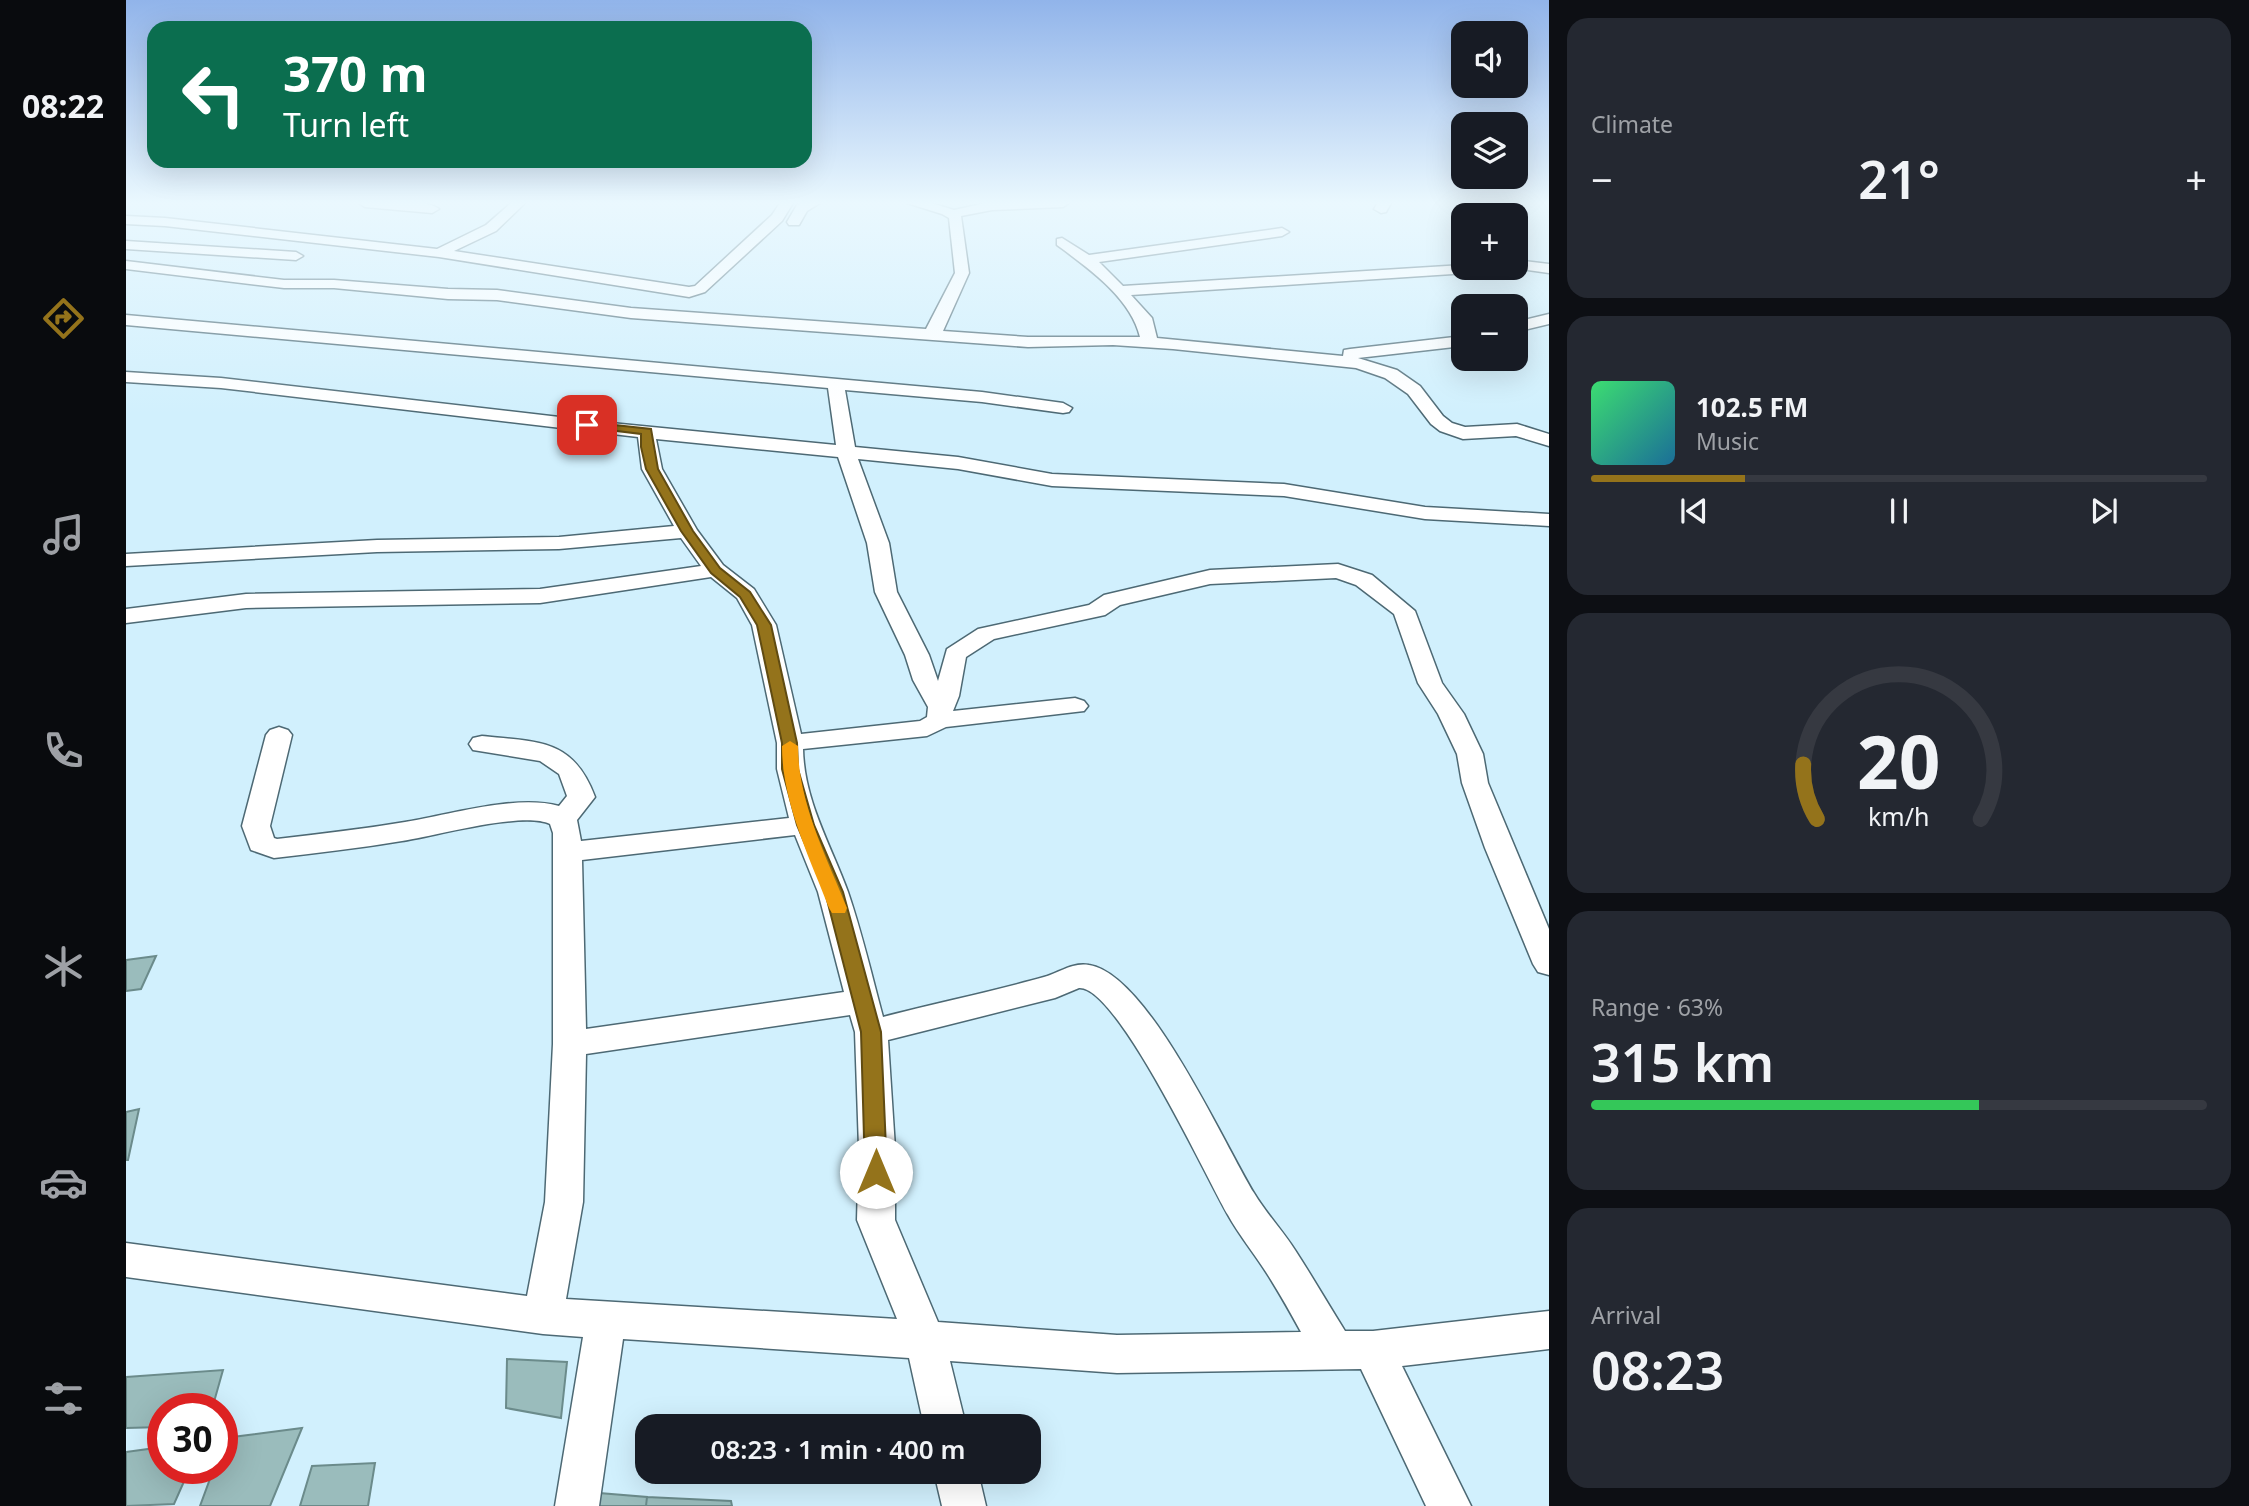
<!DOCTYPE html>
<html lang="en">
<head>
<meta charset="utf-8">
<style>
  body { margin:0; font-family:"Noto Sans",sans-serif; background:#242831; color:#f1f3f6; height:100vh; display:flex; flex-direction:column; font-size:26px; white-space:nowrap }
  * { box-sizing:border-box; margin:0 }
  p { font-size:23px; color:#9ea1a6 }
  .icon { flex:none; width:38px; height:38px; fill:none; stroke:currentColor; stroke-width:2; stroke-linecap:round; stroke-linejoin:round }
  .map { position:relative; flex:1; overflow:hidden }
  .panel { display:flex; flex-direction:column; gap:18px; padding:18px; background:#0d0f14; width:700px }
  .panel>* { flex:none }
  .guide { position:absolute; left:21px; top:21px; width:665px; height:147px; border-radius:21px; box-shadow:0 7px 28px #0002; background:#0b6e4f; color:#fff; overflow:hidden }
  .fabs { position:absolute; left:1325px; top:21px; display:grid; gap:14px }
  .fabs a { display:grid; place-items:center; width:77px; height:77px; border-radius:14px; background:#171b24; box-shadow:0 7px 28px #0002; font-size:35px }
  .speed { position:absolute; left:21px; top:1393px; display:flex; gap:14px; font-size:35px; font-weight:700; text-align:center }
  .speed>* { display:grid; place-content:center; width:91px; height:91px; border-radius:50%; background:#171b24; box-shadow:0 7px 28px #0002; line-height:1 }
  .speed .limit { border:10px solid #d22; background:#fff; color:#111 }
  .pin { position:absolute; display:grid; place-items:center; width:60px; height:60px; color:#fff; margin:-30px; border-radius:14px; box-shadow:0 4px 10px #0006 }
  .me { position:absolute; width:77px; margin:-38px; rotate:0deg; stroke-linejoin:round; filter:drop-shadow(0 0 5px #0008) }
  .turn { display:flex; align-items:center; gap:24px; height:147px; padding:0 21px; font-size:32px }
  .turn .icon { width:91px; height:91px; stroke-width:2.5 }
  .turn b { display:block; font-size:49px; line-height:60px }
  .big { font-size:52px; font-weight:600; line-height:1.1 }
  .panel .widget { flex:1; display:flex; flex-direction:column; justify-content:center; gap:10px; min-width:0; padding:0 24px; border-radius:21px; background:#242831 }
  .panel .dial { align-items:center; gap:0 }
  .dial svg { height:182px; overflow:visible; fill:none; stroke:#363941; stroke-width:7; stroke-linecap:round; text-anchor:middle }
  .dial text { fill:#f1f3f6; stroke:none }
  .song { display:flex; align-items:center; gap:21px }
  .cover { width:84px; height:84px; border-radius:10px; background:linear-gradient(135deg,hsl(140 70% 55%),hsl(200 70% 35%)) }
  .played { height:7px; border-radius:4px; background:linear-gradient(90deg,#94731b 25%,#363941 25%) }
  .keys { display:flex; justify-content:space-around; direction:ltr }
  .heat { display:flex; justify-content:space-between; align-items:center; font-size:38px; direction:ltr }
  .charge { height:10px; border-radius:5px; background:linear-gradient(90deg,#34c759 63%,#363941 0) }
  .trip { position:absolute; left:509px; top:1414px; width:406px; height:70px; border-radius:21px; background:#171b24; box-shadow:0 7px 28px #0002; font-weight:600; line-height:70px; text-align:center }
  main { display:flex; flex:1; min-height:0 }
  .tabs { display:flex; flex-direction:column; width:126px; justify-content:space-around; align-items:center; background:#090b0e; color:#9ea1a6 }
  .tabs .icon { width:49px; height:49px }
  .tabs .active { color:#94731b }
  .tabs b { font-size:32px; color:#f1f3f6 }
  .map>svg:first-child { display:block }
</style>
</head>
<body>
<main>
<nav class="tabs">
<b>08:22</b>
<svg class="icon active" aria-label="directions" viewBox="0 0 24 24"><path d="M12 3l9 9-9 9-9-9zM9 14v-3h6M13 9l2 2-2 2"/></svg>
<svg class="icon" aria-label="music" viewBox="0 0 24 24"><path d="M9 18V5l10-2v13"/><circle cx="6" cy="18" r="3"/><circle cx="16" cy="16" r="3"/></svg>
<svg class="icon" aria-label="phone" viewBox="0 0 24 24"><path d="M5 4h4l2 5-3 2q2 4 5 5l2-3 5 2v4C11 20 4 13 5 4z"/></svg>
<svg class="icon" aria-label="climate" viewBox="0 0 24 24"><path d="M12 3v18M4 7l16 10M4 17L20 7"/></svg>
<svg class="icon" aria-label="car" viewBox="0 0 24 24"><path d="M5 17H2v-5l4-1 3-4h7l3 4 3 1v5h-3M9 17h6M6 11h13"/><circle cx="7" cy="17" r="2"/><circle cx="17" cy="17" r="2"/></svg>
<svg class="icon" aria-label="filters" viewBox="0 0 24 24"><path d="M4 7h16M4 17h16"/><circle cx="9" cy="7" r="2"/><circle cx="15" cy="17" r="2"/></svg>
</nav>
<div class="map">
<svg width="1423" height="1506" viewBox="0 0 1423 1506">
  <rect width="100%" height="100%" fill="#d1f0fd"/>
  <!-- building -->
  <path fill="#9abcbc" stroke="#6b8b8b" stroke-width="2" d="M30 956 15 989 0 991V960Z
    M13 1109 2 1160H0V1112Z
    M381 1359 441 1362 435 1418 380 1408Z
    M97 1370 86 1409H37V1427L0 1428V1377Z
    M176 1428 144 1506H74L88 1468H96L99 1438Z
    M37 1447V1468H64L48 1504 0 1506V1452Z
    M249 1463 242 1506H174L186 1466Z
    M461 1492 521 1497 520 1506H459Z
    M521 1497 605 1501 606 1506H520Z"/>
  <g fill="none" stroke-linecap="round" stroke-linejoin="round">
    <!-- street casing -->
    <g stroke="#4d6974" stroke-width="3">
      <path id="street" d="M233 203C251 203 299 198 313 209L306 213 239 207Z
        M385 203H399L370 231 328 251 563 287 569 286 646 215 654 203H667L656 221 579 292 563 297 313 257 39 226 0 224V216L39 218 311 249 360 225Z
        M676 203H694L681 211 673 225H663L661 222 671 205Z
        M781 203H805L828 210 860 203H943L937 207 866 210 835 216 843 273 817 331 902 337H1014C1005 298 962 268 931 245V239L936 238 963 255 1156 228 1163 232 1156 236 973 262 997 286 1337 265V268H1364L1357 272 1005 295 1026 318 1031 338 1217 356 1218 350 1224 349 1337 336V346L1232 358 1271 370 1294 386 1317 416 1326 423 1339 427 1391 424 1423 434V446L1390 436 1337 439 1314 431 1305 424 1282 394 1259 378 1230 368 1047 349 987 345 902 347 505 318 371 300 322 299 208 288H158L0 269V261L158 280H208L322 289 371 290 505 308 800 329 829 273 823 218 816 214Z
        M1252 203H1265L1260 212 1255 213 1248 209Z
        M0 241 170 252 177 256 170 260 0 249Z
        M1390 260 1423 264V273L1388 268Z
        M1423 314V324L1390 332V322Z
        M0 315 856 392 937 403 946 408 943 412 937 413 856 402 719 390 729 447 832 457 926 474 1158 484 1299 507 1423 514V526L1299 519 1158 496 926 486 832 469 732 459 763 543 771 592 803 655 812 681 821 649 852 629 963 605 978 595 1084 570 1212 564 1246 575 1289 611 1316 683 1338 714 1357 754 1362 783 1423 929V975L1412 972 1407 964 1359 848 1336 783 1331 754 1312 714 1292 683 1268 614 1230 585 1210 578 1084 584 994 605 979 615 868 639 840 657 833 696 827 711 949 698 958 701 962 706 958 711 820 727 801 736 677 749C678 801 705 845 722 892 736 933 746 976 757 1017 810 1003 865 992 918 977 933 973 946 962 963 965 1022 974 1097 1142 1128 1193 1140 1213 1156 1230 1169 1250 1186 1276 1202 1304 1219 1331H1247L1423 1311V1349L1276 1366 1345 1506H1300L1235 1369 991 1373 824 1361 840 1426H798L783 1358 497 1339 473 1506H429L457 1337 417 1334 0 1277V1243L401 1296 419 1202 427 1044V833L424 824C397 811 309 836 276 841 234 848 191 853 148 858L125 850 116 826 140 735 144 730 153 727 162 730 166 735 144 826 148 838 151 839C194 834 237 829 279 822 323 815 390 794 433 806L441 796 433 774 414 761 347 750 343 744 347 738 356 736C412 742 447 738 469 797L451 820 455 841 663 818 651 769V743L626 625 611 598 585 577 414 603 120 608 0 623V609L120 594 414 589 575 566 555 538 433 549 251 552 0 566V554L251 540 433 537 548 526 516 469 512 437 95 388 0 382V372L95 378 485 423 710 445 702 388 0 325ZM530 439 712 457 741 543 749 592 779 655 787 680 802 707 801 717 794 721 675 734 650 625 628 589 597 565 571 530 536 469ZM669 835 692 892 718 992 460 1029 456 860ZM953 988C991 985 1081 1179 1102 1215 1113 1235 1128 1253 1140 1272 1153 1292 1164 1312 1175 1332L991 1335 812 1322 769 1220V1148L762 1040 929 998ZM724 1015 729 1032 733 1148 731 1220 771 1319 440 1299 457 1202 460 1054Z
        M808 1472H852L860 1506H816Z"/>
    </g>
    <!-- street -->
    <use href="#street" fill="#fff" fill-rule="evenodd"/>
  </g>
  <!-- sky -->
  <linearGradient id="sky" x2="0" y2="1"><stop stop-color="#91b4ea"/><stop offset="0.49" stop-color="#eaf8fe"/><stop offset="1" stop-color="#eaf8fe" stop-opacity="0"/></linearGradient>
  <rect width="1423" height="414" fill="url(#sky)"/>
  <!-- route -->
  <path fill="#94731b" stroke="#604b12" stroke-width="2" d="M461 422 525 429 532 469 567 531 594 568 624 592 645 625 671 743 672 769 688 825 717 892 755 1032 761 1172 758 1179 750 1181 743 1179 739 1172 735 1032 699 892 671 825 656 769V743L631 625 614 597 585 573 555 531 520 469 515 447V434L458 427 456 425Z"/>
  <!-- slow -->
  <path fill="#f59e0b" d="M664 741 672 746C672 802 700 856 721 908L719 913H706L703 908C683 856 656 802 656 746Z"/>
</svg>
<div class="fabs">
<a><svg class="icon" aria-label="sound" viewBox="0 0 24 24"><path d="M4 9h4l5-4v14l-5-4H4zM17 9q2 3 0 6"/></svg></a>
<a><svg class="icon" aria-label="layers" viewBox="0 0 24 24"><path d="M12 4l9 5-9 5-9-5zM3 14l9 5 9-5"/></svg></a>
<a>+</a>
<a>−</a>
</div>
<div class="speed"><div class="limit">30</div></div>
<div class="pin" style="left:461px;top:425px;background:#d93025"><svg class="icon" aria-label="arrive" viewBox="0 0 24 24"><path d="M6 21V4h12l-3 4 3 4H6"/></svg></div>
<svg class="me" style="left:750px;top:1172px" viewBox="-20 -20 40 40"><circle r="19" fill="#fff"/><path d="M0-13L10 11 0 6-10 11z" fill="#94731b"/></svg>
<div class="trip">08:23 · 1 min · 400 m</div>
<div class="guide">
<div class="turn"><svg class="icon" aria-label="left" viewBox="0 0 24 24"><path d="M17 20v-9H6M10 6l-5 5 5 5"/></svg><div><b>370 m</b>Turn left</div></div>
</div>
</div>
<section class="panel">
<div class="widget"><p>Climate</p>
<div class="heat"><a>−</a><b class="big">21°</b><a>+</a></div>
</div>
<div class="widget">
<div class="song"><i class="cover"></i><div><b>102.5 FM</b><p>Music</p></div></div>
<div class="played"></div>
<div class="keys"><svg class="icon" aria-label="previous" viewBox="0 0 24 24"><path d="M18 5L8 12l10 7zM5 5v14"/></svg><svg class="icon" aria-label="pause" viewBox="0 0 24 24"><path d="M8 5v14M16 5v14"/></svg><svg class="icon" aria-label="next" viewBox="0 0 24 24"><path d="M6 5l10 7-10 7zM19 5v14"/></svg></div>
</div>
<div class="widget dial"><svg viewBox="0 0 100 80">
<path d="M14 69A42 42 0 1 1 86 69"/>
<path d="M14 69A42 42 0 0 1 8 45" stroke="#94731b"/>
<text x="50" y="56" font-size="32" font-weight="700">20</text>
<text x="50" y="72" font-size="11">km/h</text>
</svg></div>
<div class="widget"><p>Range · 63%</p><b class="big">315 km</b><div class="charge"></div></div>
<div class="widget"><p>Arrival</p><b class="big">08:23</b></div>
</section>
</main>
</body>
</html>
